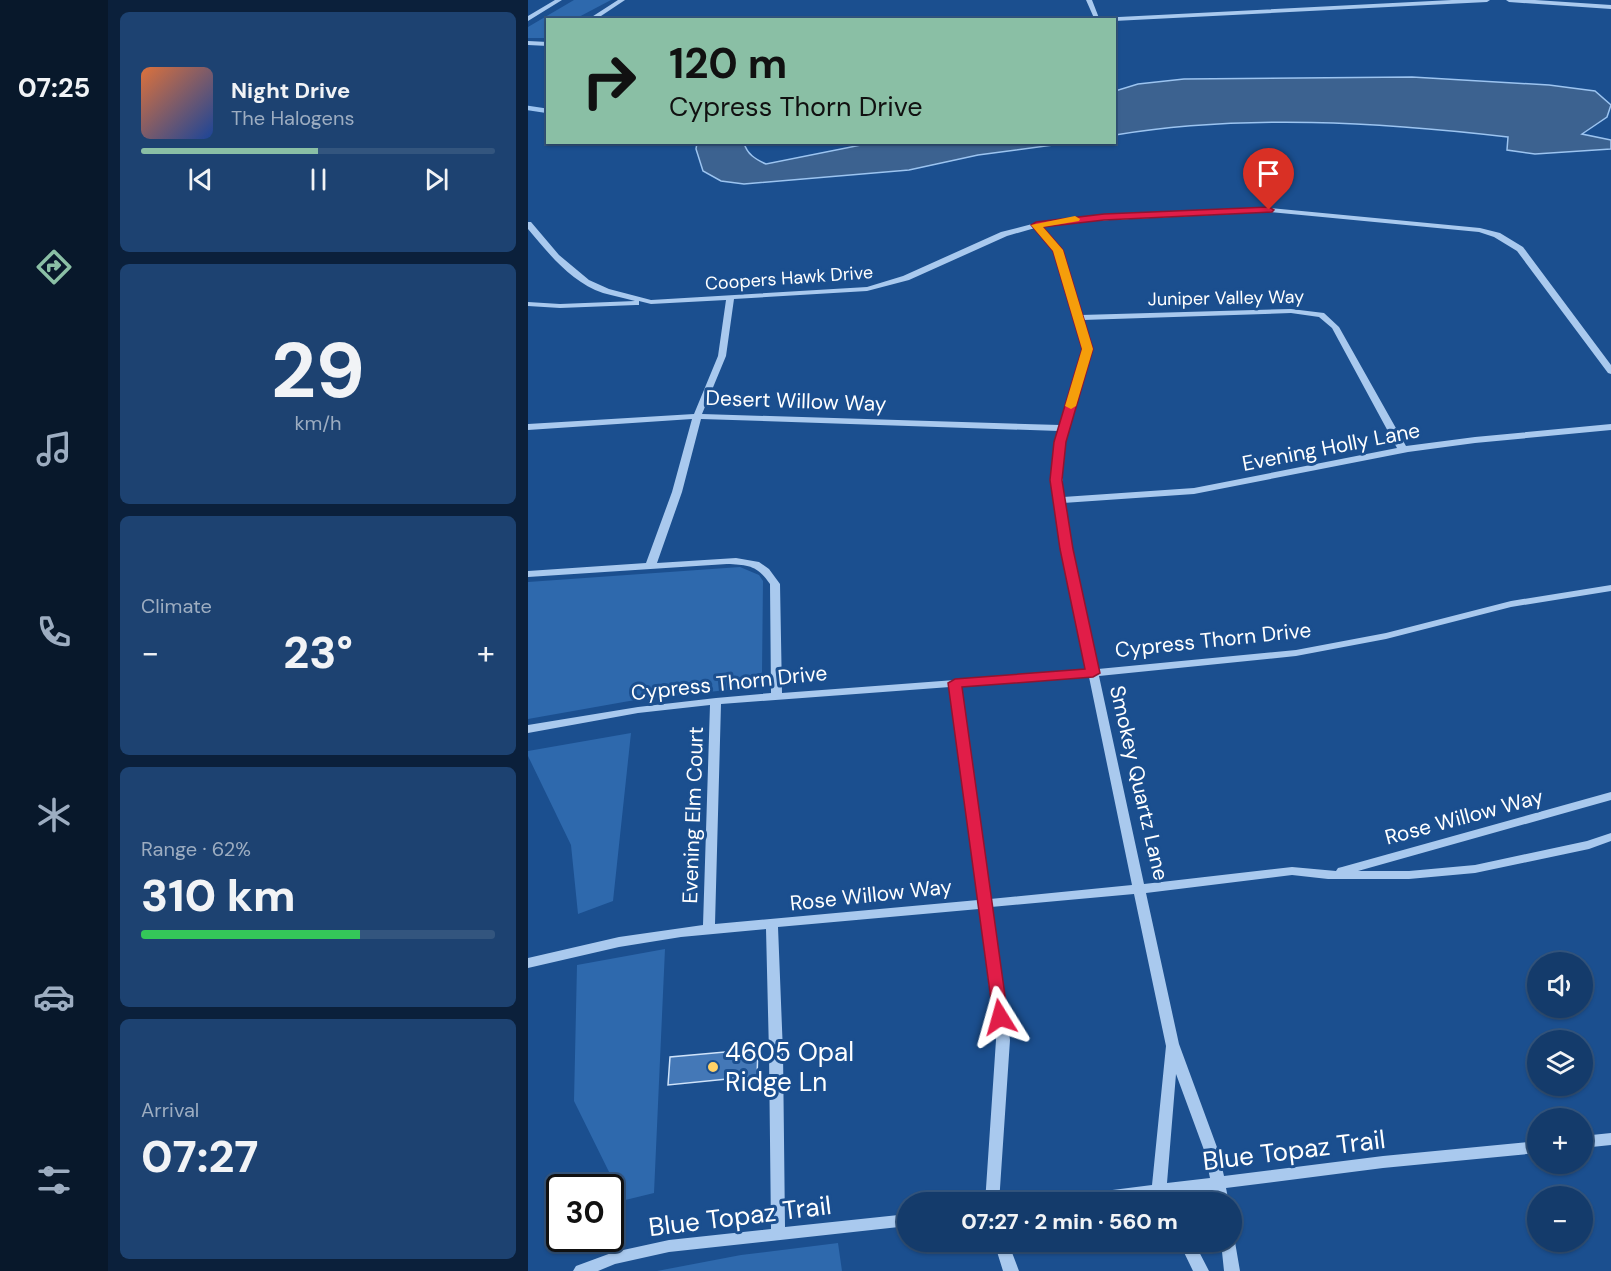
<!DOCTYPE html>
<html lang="en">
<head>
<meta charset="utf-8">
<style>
  body { margin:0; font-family:"DM Sans",sans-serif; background:#1d4271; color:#f1f3f6; height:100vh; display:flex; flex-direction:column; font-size:22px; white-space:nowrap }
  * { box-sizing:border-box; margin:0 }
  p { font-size:20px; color:#9dadc1 }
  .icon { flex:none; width:33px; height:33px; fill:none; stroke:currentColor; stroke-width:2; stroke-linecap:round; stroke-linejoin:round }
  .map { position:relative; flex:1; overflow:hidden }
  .details { display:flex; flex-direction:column; gap:12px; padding:12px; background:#0b203b; width:420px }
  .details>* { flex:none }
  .guide { position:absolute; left:18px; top:18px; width:570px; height:126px; border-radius:0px; box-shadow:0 2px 4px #0004,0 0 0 2px #33557e; background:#8abfa5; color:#111; overflow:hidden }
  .tools { position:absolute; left:999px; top:952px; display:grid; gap:12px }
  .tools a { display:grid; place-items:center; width:66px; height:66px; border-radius:50%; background:#143b6b; box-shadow:0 2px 4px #0004,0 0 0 2px #33557e; font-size:30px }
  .speed { position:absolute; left:18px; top:1174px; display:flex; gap:12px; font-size:30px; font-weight:700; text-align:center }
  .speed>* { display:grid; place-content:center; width:78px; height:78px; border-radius:50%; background:#143b6b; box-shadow:0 2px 4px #0004,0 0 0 2px #33557e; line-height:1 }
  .speed .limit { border:3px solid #111; border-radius:9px; background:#fff; color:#111 }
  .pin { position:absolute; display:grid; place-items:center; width:51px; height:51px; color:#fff; margin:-62px -26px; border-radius:50% 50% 50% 0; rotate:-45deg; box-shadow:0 0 6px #0007 }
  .pin .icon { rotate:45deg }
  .me { position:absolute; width:66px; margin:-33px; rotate:352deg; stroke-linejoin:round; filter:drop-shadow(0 0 4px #0008) }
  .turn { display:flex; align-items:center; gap:21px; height:126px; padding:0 24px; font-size:27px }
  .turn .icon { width:78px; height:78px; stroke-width:2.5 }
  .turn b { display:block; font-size:42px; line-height:51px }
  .big { font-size:45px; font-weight:800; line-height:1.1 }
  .details .tile { flex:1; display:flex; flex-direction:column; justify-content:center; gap:9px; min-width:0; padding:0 21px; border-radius:9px; background:#1d4271 }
  .details .dial { align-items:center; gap:0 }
  .dial b { font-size:78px; line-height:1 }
  .song { display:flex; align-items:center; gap:18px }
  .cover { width:72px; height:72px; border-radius:9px; background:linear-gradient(135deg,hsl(20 70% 55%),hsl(220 70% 35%)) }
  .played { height:6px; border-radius:3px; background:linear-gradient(90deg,#8abfa5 50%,#33557e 50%) }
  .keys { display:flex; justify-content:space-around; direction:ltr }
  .heat { display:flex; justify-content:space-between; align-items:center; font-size:33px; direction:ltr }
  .charge { height:9px; border-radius:4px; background:linear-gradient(90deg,#34c759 62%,#33557e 0) }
  .trip { position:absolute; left:369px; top:1192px; width:345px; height:60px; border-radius:30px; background:#143b6b; box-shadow:0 2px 4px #0004,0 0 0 2px #33557e; font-weight:800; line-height:60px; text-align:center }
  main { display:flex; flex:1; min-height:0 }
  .tab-bar { display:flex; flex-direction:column; width:108px; justify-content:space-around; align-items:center; background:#08182b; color:#9dadc1 }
  .tab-bar .icon { width:42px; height:42px }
  .tab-bar .on { color:#8abfa5 }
  .tab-bar b { font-size:27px; color:#f1f3f6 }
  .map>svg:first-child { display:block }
</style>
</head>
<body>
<main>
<nav class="tab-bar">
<b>07:25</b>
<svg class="icon on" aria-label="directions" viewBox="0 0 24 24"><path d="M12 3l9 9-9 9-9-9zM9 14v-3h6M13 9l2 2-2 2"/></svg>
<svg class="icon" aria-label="music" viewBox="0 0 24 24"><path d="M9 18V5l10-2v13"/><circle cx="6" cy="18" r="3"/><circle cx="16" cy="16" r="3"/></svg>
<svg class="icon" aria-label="phone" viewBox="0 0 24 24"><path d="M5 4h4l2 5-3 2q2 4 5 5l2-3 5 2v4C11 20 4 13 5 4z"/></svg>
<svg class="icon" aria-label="climate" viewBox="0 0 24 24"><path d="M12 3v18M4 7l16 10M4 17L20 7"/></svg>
<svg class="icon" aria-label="car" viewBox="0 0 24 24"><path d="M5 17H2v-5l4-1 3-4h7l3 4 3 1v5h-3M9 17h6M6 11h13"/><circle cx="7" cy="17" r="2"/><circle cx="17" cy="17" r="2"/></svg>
<svg class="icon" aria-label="filters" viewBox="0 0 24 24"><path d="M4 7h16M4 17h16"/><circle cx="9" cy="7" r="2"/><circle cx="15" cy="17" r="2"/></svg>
</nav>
<section class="details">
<div class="tile">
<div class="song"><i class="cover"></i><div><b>Night Drive</b><p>The Halogens</p></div></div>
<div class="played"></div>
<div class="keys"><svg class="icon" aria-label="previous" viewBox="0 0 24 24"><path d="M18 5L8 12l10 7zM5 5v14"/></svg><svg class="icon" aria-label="pause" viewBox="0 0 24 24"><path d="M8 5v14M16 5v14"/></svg><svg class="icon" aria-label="next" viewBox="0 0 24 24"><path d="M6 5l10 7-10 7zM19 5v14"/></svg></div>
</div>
<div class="tile dial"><b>29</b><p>km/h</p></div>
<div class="tile"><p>Climate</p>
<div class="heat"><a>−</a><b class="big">23°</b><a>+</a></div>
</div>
<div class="tile"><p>Range · 62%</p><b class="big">310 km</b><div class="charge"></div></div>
<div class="tile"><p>Arrival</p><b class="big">07:27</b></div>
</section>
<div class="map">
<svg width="1083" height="1271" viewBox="0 0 1083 1271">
  <rect width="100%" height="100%" fill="#1b4f8f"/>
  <!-- green -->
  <path fill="#2e69ad" d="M46 0H83L47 19 20 20 19 38H0V27Z
    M212 567 231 575 235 581 234 672 225 683 208 689 107 700 0 719V582Z
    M103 733 85 901 50 914 43 845 0 756V751Z
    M137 949 126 1193 85 1203V1180L46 1101 49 965Z
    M310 1243 314 1271H129L213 1255Z"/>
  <!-- water -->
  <path fill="#3c6290" stroke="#9cc4f0" stroke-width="1.5" d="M884 77 1021 85 1067 91 1083 105 1079 117 1054 134 1083 140V149L1007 154 979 150 980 137C851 122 716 114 587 135V91L610 84 656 79Z
    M169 143H216C219 154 227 159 238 164L343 143H540L450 155 381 170 216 184 193 181 175 171 168 149Z"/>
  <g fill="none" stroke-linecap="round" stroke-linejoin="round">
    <!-- stream -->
    <path stroke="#9cc4f0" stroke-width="4.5" d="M0 108 20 111"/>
  </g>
  <!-- building -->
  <path fill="#4478b7" stroke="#cfe3fa" stroke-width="1.5" d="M230 1049 229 1076 140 1085 142 1057Z"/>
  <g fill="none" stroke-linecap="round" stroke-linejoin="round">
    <!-- minor -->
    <path fill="#a9c9ee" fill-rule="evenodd" d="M27 0H34L0 21V16Z
      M90 0H97L67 20H59Z
      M558 0H564L571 18 924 0H962L959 2 586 21 560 20 566 18Z
      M978 0H1007L1083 5V9L981 2Z
      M0 41 20 42V46L0 45Z
      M741 208 952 228 972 233 995 247 1083 365V374L1080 373 989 251 966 237 951 232 741 212 542 222 514 227 534 250 553 315 763 309 796 313 811 327 878 446 947 437 1083 424V430L947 443 880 452 666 494 535 503 570 669 768 650 858 633 983 601 1083 585V591L983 607 858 639 768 656 571 676 616 884 764 867 808 871 810 868 814 867 1083 792V800L830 871H881L947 865 1059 841 1083 833V841L1061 849 947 873 881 879H800L764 875 618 893 651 1044 690 1150 696 1176 855 1156 1010 1141V1153L855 1168 698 1188 701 1203H687L684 1190 640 1195 643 1203H629L626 1197 577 1203H522L524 1199 529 1197 624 1185 638 1046 606 894 463 907 482 1040 471 1203H457L468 1040 451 909 250 927 255 1053 257 1227 380 1214V1226L141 1252 87 1264 70 1271H45L48 1266 86 1252 141 1240 243 1229 241 1053 238 929 153 937 91 947 0 968V958L91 937 175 925 182 705 110 713 0 733V725L110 707 188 698 243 693 242 584C229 565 220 565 199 564L0 577V571L118 563 144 492 164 419 0 430V424L166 414 190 356 198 300 123 304 111 301V305H108L32 308 0 306V302L32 304 107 301C97 298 85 296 75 293 43 282 21 254 0 229V222H3L31 255 61 280 81 289 123 300 339 287 375 276 473 232 508 223 542 218ZM507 228 526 251 555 349 532 425 174 414 198 356 206 299 339 291 381 280 479 236ZM763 313 791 317 804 328 869 448 666 488 535 497 534 462 537 442 563 349 555 320ZM173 419 531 431 524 462 525 500 559 670 254 693 252 584 241 569 231 562 208 558 129 563 154 492ZM561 677 604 885 462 899 433 686ZM422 687 450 900 187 924 193 704ZM648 1074 676 1150 682 1178 639 1183Z
      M1083 1133V1145L1054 1148V1136Z
      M704 1237 707 1242 712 1271H696L693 1242H704Z
      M466 1242H480L491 1271H475Z
      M651 1242H666L681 1271H665Z"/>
  </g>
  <!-- route -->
  <path fill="#e11d48" stroke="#92132f" stroke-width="1.5" d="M741 207 746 210 744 212 576 220 515 227 535 250 565 349 538 442 534 480 545 549 572 673 565 677 434 687 480 1017 478 1022H466L420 683 427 679 557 669 532 549 522 480 526 442 554 349 525 251 503 225 508 222 576 214Z"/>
  <!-- slow -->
  <path fill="#f59e0b" d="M547 216 552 219 551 221 515 227 535 250 565 349 548 406 543 409 537 406 554 349 525 251 503 225Z"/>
  <!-- markers -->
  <circle fill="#ffd166" stroke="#1b4f8f" stroke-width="2" cx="185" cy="1067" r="6"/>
  <g text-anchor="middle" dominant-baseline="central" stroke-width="6" stroke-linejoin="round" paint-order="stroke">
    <!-- far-street labels -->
    <g font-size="18" fill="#fff" stroke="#1b4f8f">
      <text transform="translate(261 278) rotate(-4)">Coopers Hawk Drive</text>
      <text transform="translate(698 298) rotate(-1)">Juniper Valley Way</text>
    </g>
    <!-- street labels -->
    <g font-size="21" fill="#fff" stroke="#1b4f8f">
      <text transform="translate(268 401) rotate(2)">Desert Willow Way</text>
      <text transform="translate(803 447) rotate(-11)">Evening Holly Lane</text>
      <text transform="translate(685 640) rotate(-6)">Cypress Thorn Drive</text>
      <text transform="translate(201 683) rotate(-6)">Cypress Thorn Drive</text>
      <text transform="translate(611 783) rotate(77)">Smokey Quartz Lane</text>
      <text transform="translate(165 815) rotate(-88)">Evening Elm Court</text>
      <text transform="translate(936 817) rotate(-15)">Rose Willow Way</text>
      <text transform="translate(343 895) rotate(-6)">Rose Willow Way</text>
    </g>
    <!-- near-poi labels -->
    <g font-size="26" fill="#fff" stroke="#1b4f8f" text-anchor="start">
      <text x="197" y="1052">4605 Opal<tspan x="197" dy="30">Ridge Ln</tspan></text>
    </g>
    <!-- near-street labels -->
    <g font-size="26" fill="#fff" stroke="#1b4f8f">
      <text transform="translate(766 1150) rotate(-7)">Blue Topaz Trail</text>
      <text transform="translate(212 1216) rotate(-7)">Blue Topaz Trail</text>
    </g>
  </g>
</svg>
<div class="tools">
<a><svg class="icon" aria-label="sound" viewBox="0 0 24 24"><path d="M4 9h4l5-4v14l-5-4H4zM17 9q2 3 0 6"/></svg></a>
<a><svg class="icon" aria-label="layers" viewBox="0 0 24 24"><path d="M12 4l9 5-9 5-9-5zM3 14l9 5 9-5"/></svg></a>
<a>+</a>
<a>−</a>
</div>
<div class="speed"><div class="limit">30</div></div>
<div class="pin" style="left:741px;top:210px;background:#d93025"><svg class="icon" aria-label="arrive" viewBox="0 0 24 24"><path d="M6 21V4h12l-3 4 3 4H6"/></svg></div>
<svg class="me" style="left:472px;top:1017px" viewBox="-20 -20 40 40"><path d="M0-17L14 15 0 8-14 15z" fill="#e11d48" stroke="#fff" stroke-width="4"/></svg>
<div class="trip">07:27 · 2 min · 560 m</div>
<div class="guide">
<div class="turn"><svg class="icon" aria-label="right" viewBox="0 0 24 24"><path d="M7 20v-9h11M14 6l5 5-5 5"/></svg><div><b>120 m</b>Cypress Thorn Drive</div></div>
</div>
</div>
</main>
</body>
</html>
